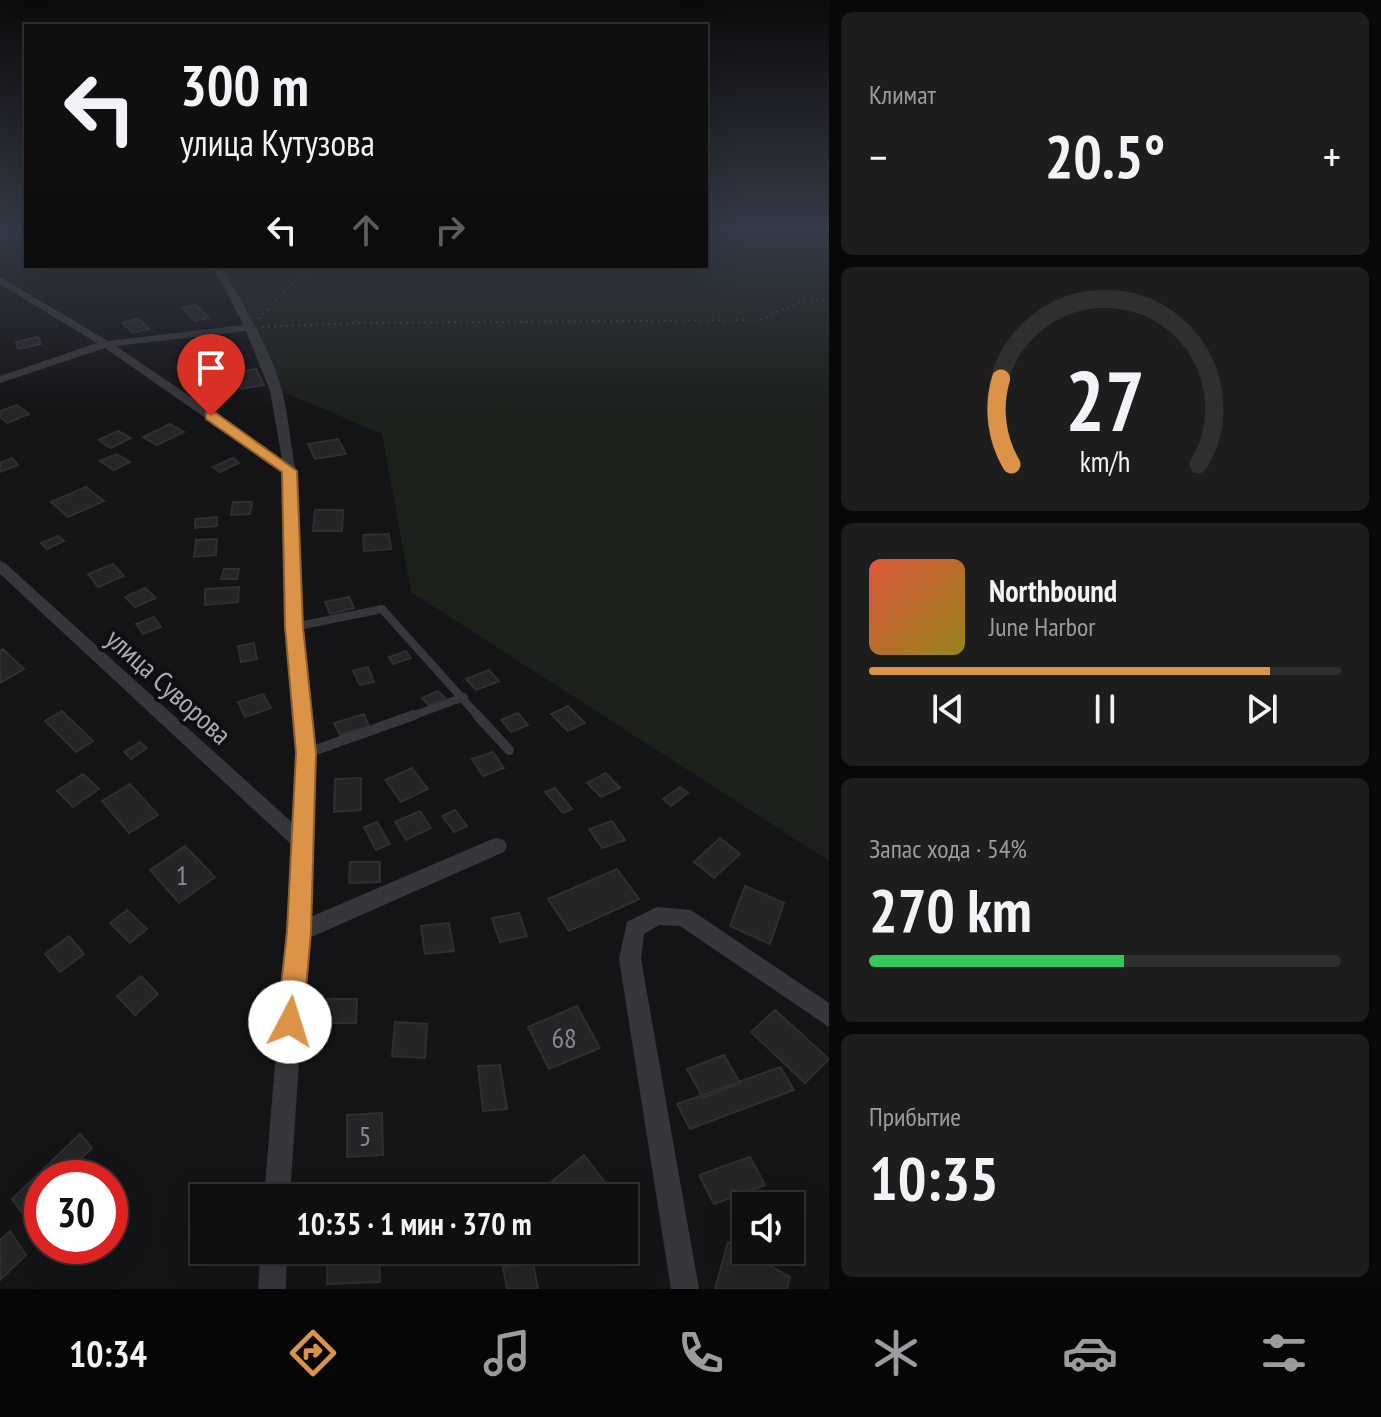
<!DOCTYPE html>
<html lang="ru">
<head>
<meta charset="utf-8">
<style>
  body { margin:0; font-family:"PT Sans Narrow",sans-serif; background:#1d1d1e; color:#f1f3f6; height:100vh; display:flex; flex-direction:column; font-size:30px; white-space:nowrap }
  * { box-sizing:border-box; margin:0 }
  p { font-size:26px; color:#9b9c9f }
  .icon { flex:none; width:44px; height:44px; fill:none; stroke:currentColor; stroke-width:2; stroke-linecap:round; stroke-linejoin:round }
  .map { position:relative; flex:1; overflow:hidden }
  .side { display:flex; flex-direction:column; gap:12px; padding:12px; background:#080809; width:552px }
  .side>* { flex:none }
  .top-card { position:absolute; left:24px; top:24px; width:684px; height:244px; border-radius:0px; box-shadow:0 8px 32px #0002,0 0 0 2px #2f2f30; background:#0f0f10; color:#f1f3f6; overflow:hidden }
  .buttons { position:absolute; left:732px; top:1192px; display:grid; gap:16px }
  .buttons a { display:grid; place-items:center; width:72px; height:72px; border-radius:0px; background:#0f0f10; box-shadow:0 8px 32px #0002,0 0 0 2px #2f2f30; font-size:40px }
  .speed { position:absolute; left:24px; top:1160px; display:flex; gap:16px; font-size:40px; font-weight:700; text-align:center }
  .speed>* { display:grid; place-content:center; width:104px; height:104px; border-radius:50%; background:#0f0f10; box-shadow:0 8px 32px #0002,0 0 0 2px #2f2f30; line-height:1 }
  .speed .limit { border:12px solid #d22; background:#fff; color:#111 }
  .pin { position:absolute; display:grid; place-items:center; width:68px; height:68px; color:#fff; margin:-82px -34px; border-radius:50% 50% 50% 0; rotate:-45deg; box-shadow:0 0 8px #0007 }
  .pin .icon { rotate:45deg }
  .me { position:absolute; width:88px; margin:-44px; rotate:5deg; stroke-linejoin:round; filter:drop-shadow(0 0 6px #0008) }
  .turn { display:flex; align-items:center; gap:28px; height:168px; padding:0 24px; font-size:36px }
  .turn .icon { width:104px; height:104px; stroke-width:2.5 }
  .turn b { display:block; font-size:56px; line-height:68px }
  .lanes { display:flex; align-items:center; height:76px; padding:0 24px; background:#0003; justify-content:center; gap:40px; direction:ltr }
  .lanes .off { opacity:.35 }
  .big { font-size:60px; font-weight:700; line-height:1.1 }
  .side .widget { flex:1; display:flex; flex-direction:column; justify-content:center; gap:12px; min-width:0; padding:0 28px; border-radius:12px; background:#1d1d1e }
  .side .dial { align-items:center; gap:0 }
  .dial svg { height:208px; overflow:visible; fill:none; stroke:#2f2f30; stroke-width:7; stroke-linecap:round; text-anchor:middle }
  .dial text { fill:#f1f3f6; stroke:none }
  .song { display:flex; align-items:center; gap:24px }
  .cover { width:96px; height:96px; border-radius:12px; background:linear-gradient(135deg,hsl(10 70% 55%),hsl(50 70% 35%)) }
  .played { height:8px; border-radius:4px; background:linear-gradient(90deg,#db9347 85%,#2f2f30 85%) }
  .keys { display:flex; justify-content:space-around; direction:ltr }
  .heat { display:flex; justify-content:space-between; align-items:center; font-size:44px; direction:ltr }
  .charge { height:12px; border-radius:6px; background:linear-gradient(90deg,#34c759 54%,#2f2f30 0) }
  .trip { position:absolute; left:190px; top:1184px; width:448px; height:80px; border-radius:0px; background:#0f0f10; box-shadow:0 8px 32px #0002,0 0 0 2px #2f2f30; font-weight:700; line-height:80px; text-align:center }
  .tab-bar { display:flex; height:128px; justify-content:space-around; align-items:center; background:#060606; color:#9b9c9f }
  .tab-bar .icon { width:56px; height:56px }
  .tab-bar .active { color:#db9347 }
  .tab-bar b { font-size:36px; color:#f1f3f6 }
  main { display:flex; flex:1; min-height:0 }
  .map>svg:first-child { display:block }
</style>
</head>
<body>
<main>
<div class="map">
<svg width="829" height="1289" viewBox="0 0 829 1289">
  <rect width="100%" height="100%" fill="#141416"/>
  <!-- green -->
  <path fill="#1b201b" d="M706 229H829V861L411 592 382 434 276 389 217 266H706Z"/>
  <!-- building -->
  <path fill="#242526" stroke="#2e2f31" stroke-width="2" d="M196 305 209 318 195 321 182 308Z
    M138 318 149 329 133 333 122 323Z
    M38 337 41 344 18 349 16 342Z
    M256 369 264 385 241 389 234 372Z
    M17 405 29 414 7 423 0 417V411Z
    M170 424 184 432 157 445 143 437Z
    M118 431 131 438 111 448 98 440Z
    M338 439 346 454 315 459 308 444Z
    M117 454 130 462 114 470 100 461Z
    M12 458 18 465 0 472V463Z
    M233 458 239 463 220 472 213 467Z
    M86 487 104 501 68 517 51 502Z
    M233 502H252L250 514 231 515Z
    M315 510H343L342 531H313Z
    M217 517V526L195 528V519Z
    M389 534 391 549 364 551 363 535Z
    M58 536 64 541 47 549 41 543Z
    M217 539 216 555 194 557 196 540Z
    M113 564 124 576 98 587 88 574Z
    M224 569H239L237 579H221Z
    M239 587 238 602 205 605V589Z
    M145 588 156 598 135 607 125 597Z
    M349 597 354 608 330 614 325 602Z
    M154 617 161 627 143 634 136 624Z
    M254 643 257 659 241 662 238 646Z
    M3 649 24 669 0 683V651Z
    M406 651 411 658 393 664 389 657Z
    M368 667 374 682 360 685 353 671Z
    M489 670 499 681 476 690 466 679Z
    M438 691 445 698 429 705 422 698Z
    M263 694 271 708 245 717 238 702Z
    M568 706 585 723 568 731 551 714Z
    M62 711 93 741 76 752 45 721Z
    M518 713 528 725 511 732 501 720Z
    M364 714 369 726 340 735 334 723Z
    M140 742 147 748 131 759 124 752Z
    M493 752 504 768 483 776 472 759Z
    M412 768 428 789 401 802 385 780Z
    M606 773 620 788 601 797 587 783Z
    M83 774 99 789 73 807 57 791Z
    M361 778V810L334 812 335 779Z
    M130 784 158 815 129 833 102 801Z
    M680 787 688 793 671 806 663 799Z
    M555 788 572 809 563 813 545 792Z
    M455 810 467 826 454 832 442 816Z
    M420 811 431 828 406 840 395 822Z
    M612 821 625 840 602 848 589 829Z
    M377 822 390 844 376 850 364 827Z
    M720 838 740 854 714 878 694 862Z
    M185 846 215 877 179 903 150 870Z
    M350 862H380V882L349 883Z
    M617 869 639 899 569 931 548 899Z
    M745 886 784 903 770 944 730 926Z
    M127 910 147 929 130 943 110 923Z
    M519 913 527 936 500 942 492 918Z
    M449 923 454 951 425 954 421 926Z
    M69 936 84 954 60 972 45 954Z
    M141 976 158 994 135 1015 117 996Z
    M326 999H357L356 1023H324Z
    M577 1006 600 1048 549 1069 528 1027Z
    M775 1010 829 1059 805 1083 751 1032Z
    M395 1022 427 1024 425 1058 392 1056Z
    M724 1055 740 1083 703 1098 687 1069Z
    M500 1065 507 1109 483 1111 478 1066Z
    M780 1067 794 1090 690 1129 677 1104Z
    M382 1113 383 1155 347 1157V1115Z
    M80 1134 92 1148 61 1178H42V1197L24 1215 12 1199Z
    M584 1155 617 1198H532Z
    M750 1157 765 1185 714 1204 699 1175Z
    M10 1231 26 1255 0 1280V1240Z
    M728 1242 790 1277 787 1289H715Z
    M328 1250H379L380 1282 327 1284Z
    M550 1250H576L560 1264Z
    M533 1262 538 1289H507L503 1267Z"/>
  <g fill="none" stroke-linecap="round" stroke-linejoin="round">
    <!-- path -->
    <path stroke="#3c3e41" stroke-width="2" stroke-dasharray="2 4" stroke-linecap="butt" d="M259 319 297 278 325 266
      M262 327 363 323 759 320 803 301 829 299"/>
    <!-- lane-far1 -->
    <path stroke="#36373a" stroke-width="8" d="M294 627 382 609 479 717
      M409 717 464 697"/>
    <!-- lane -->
    <path stroke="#36373a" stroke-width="10" d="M477 715 509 750
      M307 753 414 715"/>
    <!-- street -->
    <path fill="#36373a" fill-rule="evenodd" d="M212 266H222C244 307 269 345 282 390 289 417 290 445 296 471L302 626 315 741 308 918 490 840 497 838 504 840 507 846 504 852 307 939 290 1198H264L293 846 0 574V561L5 563 294 824 297 741 286 626 283 472 105 348 0 383V376L97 343 0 284V277L108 341 244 325ZM246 331 270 391 282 459 116 346Z
      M657 907 691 910 829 1003V1027L680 926 659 925 644 934 641 959 699 1289H671L619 959 627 922Z
      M261 1250H287L286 1289H258Z"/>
  </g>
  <!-- sky -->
  <linearGradient id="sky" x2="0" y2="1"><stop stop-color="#0b0b0c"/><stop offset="0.56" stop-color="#343a47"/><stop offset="1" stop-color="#343a47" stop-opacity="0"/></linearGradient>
  <rect width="829" height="410" fill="url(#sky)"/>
  <!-- route -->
  <path fill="#db9347" stroke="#8e602e" stroke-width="2" d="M206 413H216L297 471 303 627 316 753 311 932 303 1022 299 1031 290 1034 281 1031 277 1022 287 932 296 753 285 627 282 472 206 419Z"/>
  <g text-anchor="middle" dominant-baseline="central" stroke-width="8" stroke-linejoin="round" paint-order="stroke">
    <!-- street labels -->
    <g font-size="28" fill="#a8adb4" stroke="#0f0f11">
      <text transform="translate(169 686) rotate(42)">улица Суворова</text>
    </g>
    <!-- near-number labels -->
    <g font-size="28" fill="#878b90">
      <text x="182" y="874">1</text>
      <text x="564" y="1037">68</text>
      <text x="365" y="1135">5</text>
    </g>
  </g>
</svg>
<div class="buttons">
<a><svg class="icon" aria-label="sound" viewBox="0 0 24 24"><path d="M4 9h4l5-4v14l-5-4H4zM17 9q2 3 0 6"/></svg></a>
</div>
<div class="speed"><div class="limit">30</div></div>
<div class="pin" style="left:211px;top:416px;background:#d93025"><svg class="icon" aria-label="arrive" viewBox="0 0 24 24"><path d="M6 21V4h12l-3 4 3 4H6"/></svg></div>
<svg class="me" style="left:290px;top:1022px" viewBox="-20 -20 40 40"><circle r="19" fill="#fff"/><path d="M0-13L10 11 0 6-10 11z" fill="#db9347"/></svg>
<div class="trip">10:35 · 1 мин · 370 m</div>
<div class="top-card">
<div class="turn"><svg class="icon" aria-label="left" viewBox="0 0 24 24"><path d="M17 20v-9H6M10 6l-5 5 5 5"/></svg><div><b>300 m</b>улица Кутузова</div></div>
<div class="lanes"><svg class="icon" aria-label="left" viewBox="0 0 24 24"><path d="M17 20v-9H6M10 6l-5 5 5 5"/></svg><svg class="icon off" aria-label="ahead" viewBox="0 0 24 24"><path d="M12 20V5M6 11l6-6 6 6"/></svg><svg class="icon off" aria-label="right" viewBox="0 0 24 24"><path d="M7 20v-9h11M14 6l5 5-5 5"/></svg></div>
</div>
</div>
<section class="side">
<div class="widget"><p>Климат</p>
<div class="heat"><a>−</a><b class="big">20.5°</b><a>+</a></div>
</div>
<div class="widget dial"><svg viewBox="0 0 100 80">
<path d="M14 69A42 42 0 1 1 86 69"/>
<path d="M14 69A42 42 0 0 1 10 36" stroke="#db9347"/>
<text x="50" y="56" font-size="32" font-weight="700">27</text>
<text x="50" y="72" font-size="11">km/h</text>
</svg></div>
<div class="widget">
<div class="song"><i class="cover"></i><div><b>Northbound</b><p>June Harbor</p></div></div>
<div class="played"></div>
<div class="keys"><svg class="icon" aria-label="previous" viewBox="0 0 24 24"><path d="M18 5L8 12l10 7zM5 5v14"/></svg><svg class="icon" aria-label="pause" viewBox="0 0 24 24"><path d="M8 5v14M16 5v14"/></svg><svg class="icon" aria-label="next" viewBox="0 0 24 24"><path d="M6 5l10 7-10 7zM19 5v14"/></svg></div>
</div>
<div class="widget"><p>Запас хода · 54%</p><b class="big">270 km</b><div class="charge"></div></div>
<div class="widget"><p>Прибытие</p><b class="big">10:35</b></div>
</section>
</main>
<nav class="tab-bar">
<b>10:34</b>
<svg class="icon active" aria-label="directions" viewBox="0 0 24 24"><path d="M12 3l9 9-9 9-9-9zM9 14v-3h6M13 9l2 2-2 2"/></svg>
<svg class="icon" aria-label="music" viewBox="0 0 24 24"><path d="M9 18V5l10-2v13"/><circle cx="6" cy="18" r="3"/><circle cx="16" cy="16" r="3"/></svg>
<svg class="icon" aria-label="phone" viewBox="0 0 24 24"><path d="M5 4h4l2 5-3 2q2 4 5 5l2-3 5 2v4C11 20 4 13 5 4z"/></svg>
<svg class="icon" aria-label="climate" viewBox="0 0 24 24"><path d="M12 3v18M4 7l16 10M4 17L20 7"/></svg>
<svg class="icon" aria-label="car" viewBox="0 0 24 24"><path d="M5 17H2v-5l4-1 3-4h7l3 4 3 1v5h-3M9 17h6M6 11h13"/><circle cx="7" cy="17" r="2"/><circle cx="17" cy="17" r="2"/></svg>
<svg class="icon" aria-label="filters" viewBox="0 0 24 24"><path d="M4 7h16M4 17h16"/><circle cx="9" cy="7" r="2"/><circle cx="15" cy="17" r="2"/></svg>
</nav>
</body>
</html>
